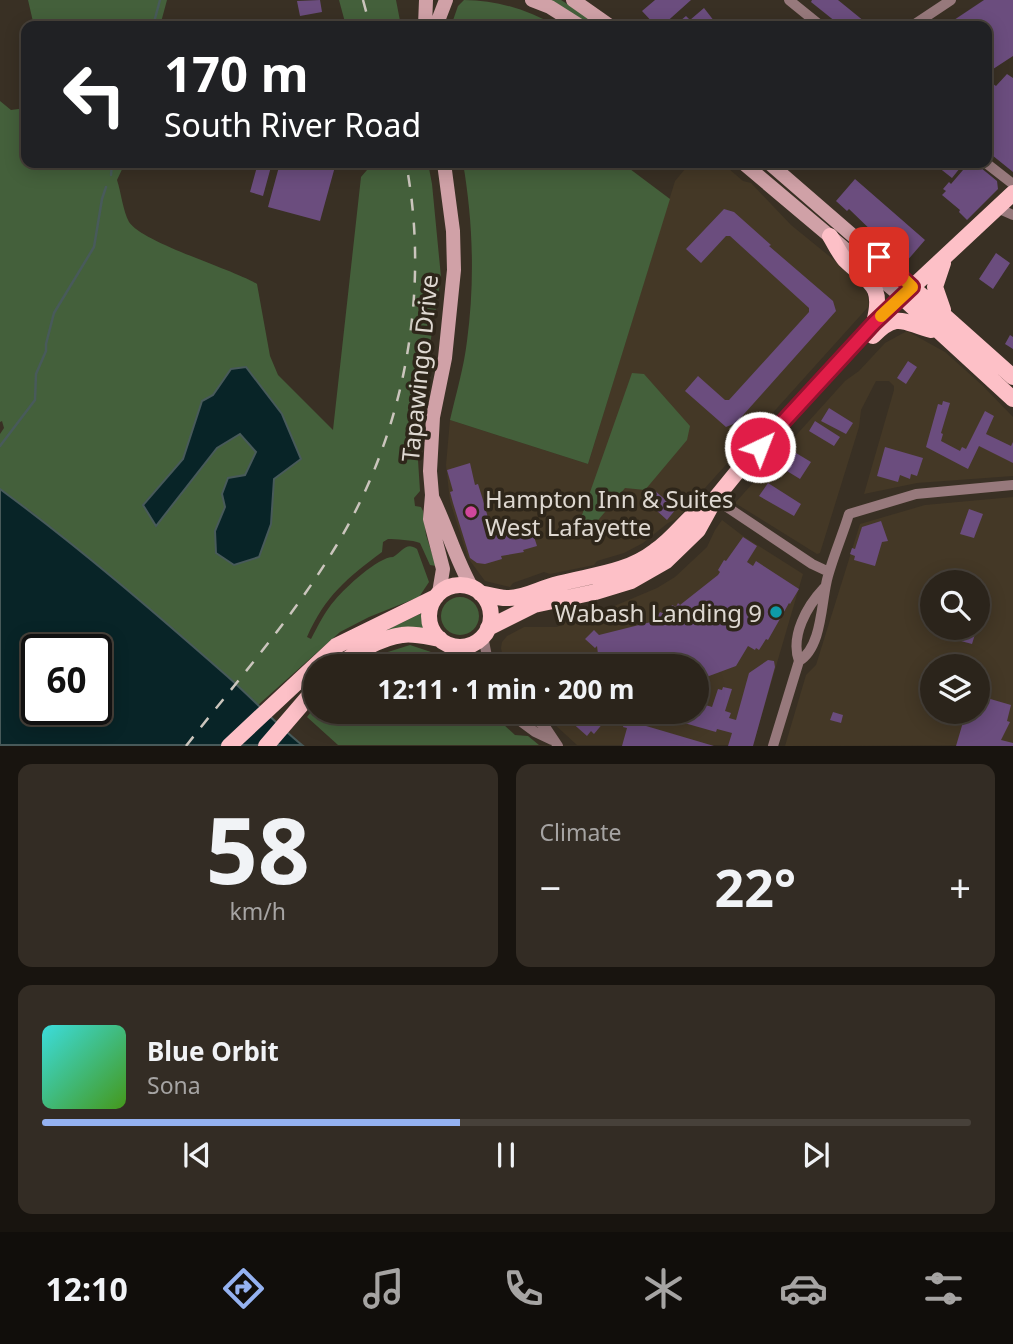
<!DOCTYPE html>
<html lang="en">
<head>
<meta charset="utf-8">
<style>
  body { margin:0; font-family:"Noto Sans",sans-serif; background:#332c24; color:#f1f3f6; height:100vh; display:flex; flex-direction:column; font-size:26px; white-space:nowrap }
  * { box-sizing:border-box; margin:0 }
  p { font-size:23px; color:#a6a4a3 }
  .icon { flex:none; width:38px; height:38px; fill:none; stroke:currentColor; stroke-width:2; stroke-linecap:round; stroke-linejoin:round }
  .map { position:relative; height:746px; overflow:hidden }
  .panel { display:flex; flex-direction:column; gap:18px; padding:18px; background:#18140f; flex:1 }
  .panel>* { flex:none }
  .hud { position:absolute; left:21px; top:21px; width:971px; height:147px; border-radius:14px; box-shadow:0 4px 18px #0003,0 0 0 2px #47413a; background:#202124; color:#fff; overflow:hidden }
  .controls { position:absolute; left:920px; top:570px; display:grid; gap:14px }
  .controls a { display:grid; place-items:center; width:70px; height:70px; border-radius:50%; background:#2b241b; box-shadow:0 4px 18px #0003,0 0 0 2px #47413a; font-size:35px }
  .speed { position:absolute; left:21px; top:634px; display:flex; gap:14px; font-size:35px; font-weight:700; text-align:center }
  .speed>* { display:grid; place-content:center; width:91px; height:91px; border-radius:50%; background:#2b241b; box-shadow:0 4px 18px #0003,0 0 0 2px #47413a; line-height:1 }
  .speed .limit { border:4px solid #111; border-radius:10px; background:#fff; color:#111 }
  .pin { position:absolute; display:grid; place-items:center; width:60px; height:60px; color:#fff; margin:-30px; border-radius:14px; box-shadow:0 4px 10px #0006 }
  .me { position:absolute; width:77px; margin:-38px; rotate:43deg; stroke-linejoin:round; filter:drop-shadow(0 0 5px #0008) }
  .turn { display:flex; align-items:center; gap:24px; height:147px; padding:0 28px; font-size:32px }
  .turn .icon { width:91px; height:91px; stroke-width:2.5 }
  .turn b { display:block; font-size:49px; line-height:60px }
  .big { font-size:52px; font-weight:700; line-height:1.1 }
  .panel .widget { flex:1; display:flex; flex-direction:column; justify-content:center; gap:10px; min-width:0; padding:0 24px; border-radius:14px; background:#332c24 }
  .panel .dial { align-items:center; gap:0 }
  .dial b { font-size:91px; line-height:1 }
  .song { display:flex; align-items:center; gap:21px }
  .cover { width:84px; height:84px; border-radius:10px; background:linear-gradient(135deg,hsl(180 70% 55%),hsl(100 70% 35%)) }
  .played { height:7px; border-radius:4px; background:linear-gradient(90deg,#95b2f1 45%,#47413a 45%) }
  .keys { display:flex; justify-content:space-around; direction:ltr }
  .heat { display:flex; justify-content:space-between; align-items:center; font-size:38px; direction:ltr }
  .panel .tiles { flex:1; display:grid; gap:18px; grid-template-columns:1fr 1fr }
  .widget:last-child { grid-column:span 2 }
  .trip { position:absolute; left:303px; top:654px; width:406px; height:70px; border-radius:35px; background:#2b241b; box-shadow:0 4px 18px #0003,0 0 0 2px #47413a; font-weight:700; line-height:70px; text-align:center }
  .tab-bar { display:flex; height:112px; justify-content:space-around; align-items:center; background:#110e0b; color:#a6a4a3 }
  .tab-bar .icon { width:49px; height:49px }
  .tab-bar .current { color:#95b2f1 }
  .tab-bar b { font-size:32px; color:#f1f3f6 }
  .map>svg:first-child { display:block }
</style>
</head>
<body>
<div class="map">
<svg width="1013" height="746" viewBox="0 0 1013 746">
  <rect width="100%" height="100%" fill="#393024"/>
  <!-- built -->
  <path fill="#443826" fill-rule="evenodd" d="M690 163H722L743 181 751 183 791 225 866 286 869 306 678 518 668 523 643 543 624 553 597 561 594 565 550 574 544 572 513 583 510 587 485 581 468 558 450 501 446 465 450 420 588 464 675 181Z
    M907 331 945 352 983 386 1013 417V476L917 483 864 494 894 390V386L889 381H876L861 410 859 427 820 553 817 554 735 503 845 381 859 371 885 343Z
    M1013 497V745L785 746 806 675 816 665 860 524 925 505ZM933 583H978V628H933ZM933 667H978V712H933Z
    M722 520 743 536 803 574 753 745H577L541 712H696V667H505L501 648 502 642 507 636 524 627H557L583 613 612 607 657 588 675 577 707 547 715 530Z"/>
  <!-- green -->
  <path fill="#44603b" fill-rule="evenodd" d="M28 0H167L160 26H34Z
    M339 0H396L401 26H346Z
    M464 0C498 0 527 10 557 26H451L458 6Z
    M547 0H561L601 26H591Z
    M0 101 11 110 26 108V163H125L117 180C121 192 123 211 129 222 143 243 230 268 257 284L270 356 278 375 333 430 361 177 373 163H428L432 184 441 277 426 369 418 460 420 491 414 498 415 506 421 507 423 511 426 535 436 566 430 565 420 543C413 540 395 539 388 539L383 542 382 552C347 578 325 596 307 637L311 639C318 626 325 611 335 600 345 588 378 557 393 557 402 552 406 541 417 549L429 582 419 597 369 617 340 632 258 705 229 678 32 512 0 489V434L4 428 2 421 0 422ZM231 369 274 479 271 524 216 531 225 507 222 494 245 475 257 452 240 434 217 448 156 526 143 504 183 459 213 395Z
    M463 163H622L670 199 588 464 450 420C456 394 464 367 467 341 475 282 473 221 463 163Z
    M632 373 644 374 690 426 687 440 645 490 625 488 584 537 576 532Z
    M441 616a19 19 0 1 1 38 0a19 19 0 1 1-38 0Z
    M422 613 426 629 353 646Z
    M410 645 443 656 455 667H355L372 657Z
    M315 707V712H496L501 717 502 723 515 735 528 736 539 745H338L307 717Z"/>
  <!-- water -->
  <path fill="#082427" stroke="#485a5a" stroke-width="2" fill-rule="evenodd" d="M246 367 282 414 301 459 274 479 271 524 259 557 234 565 216 553 215 531 225 507 222 494 228 478 245 475 256 452 240 434 217 448 156 526 143 505 183 459 202 401 213 395 231 369Z
    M0 489C79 547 154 612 227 676 253 699 276 724 302 745H0ZM37 649H96V709H37Z"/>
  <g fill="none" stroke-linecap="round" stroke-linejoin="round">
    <!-- stream -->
    <path stroke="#485a5a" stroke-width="2.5" d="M153 26 160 0
      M111 175 112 163
      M0 446 35 400 36 374 46 351V344L54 313 94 247 102 199 106 187"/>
  </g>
  <!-- building -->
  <path fill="#6b4d7e" d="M320 0 322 12 300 16 297 1Z
    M655 0H691L662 26H656L642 11Z
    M812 0H838L870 26H841L811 2Z
    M984 0H1013V56L987 73V26H945Z
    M704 8 718 26H674L686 16 690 20Z
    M1007 74 1013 78V172L987 151V90L993 84 996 86Z
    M258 163H272L263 196 250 192Z
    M280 163H336L320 221 268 207Z
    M818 163H833L827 170Z
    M933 163H964L952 178Z
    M969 163H975L997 181 998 189 967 220 959 212 960 210 942 195 946 191 943 189 949 182 951 184Z
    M855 179 925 240 906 262 879 234 877 236 849 209 847 211 836 201Z
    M724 209 734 212 771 245 769 246 833 301 836 311 736 423 726 427 685 391 698 376 725 400H729L809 312V308L730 236H726L701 263 686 249Z
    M996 253 1010 263 993 289 979 279Z
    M1010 335 1013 337V349L1005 344Z
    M908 361 917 367 906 384 897 378Z
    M943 401 950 403 941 433 943 434 941 441 960 451 962 447 966 449 985 411 994 416 986 434 1011 446 1013 442V463L979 446 968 469 926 447 938 404 942 405Z
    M829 408 853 423 846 434 821 421Z
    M815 421 840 437 834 446 809 431Z
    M885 447 923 458 917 476 911 474 910 479 900 475 898 482 877 476Z
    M796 453 811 462 800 479 782 468 790 455 793 457Z
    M470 463 475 485 478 484 483 500 493 535 530 524 537 546 523 550 524 552 501 556 502 559 485 564 477 563 470 558 453 503 450 492 453 491 447 470Z
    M768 483 801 504 794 516 759 496Z
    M653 489 676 509 667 520 644 499Z
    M969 509 983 514 974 538 960 534Z
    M881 521 888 541 882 542 875 566 854 560 855 556 850 554 852 548 855 549 862 527Z
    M743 537 757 546 747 562 753 566 756 561 799 589 790 604 789 603 768 640 766 639 759 650 756 648 755 650 748 646 736 666 701 679 696 678V667H656L647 664 634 665 633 663 615 667 599 662 597 646 595 648 585 639 594 630 599 635 655 621 660 612 667 615 672 605 676 607 678 603 680 605 718 575 720 572 718 570 724 560 726 561Z
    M966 628H977L972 644 961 641Z
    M768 660 774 661 775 667 753 746H728L732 733 717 729 716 732 649 713 696 712V702L712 707 718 689 722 690 723 687 732 689 725 711 731 713 729 718 736 720 749 673Z
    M978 684 990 688 987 698 1011 705 1007 721 1010 722 1001 740 1013 743V746H956L966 712H978Z
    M560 712H605L606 714 601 719 604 722 594 734 591 731 587 736Z
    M633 712H639L636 723 714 746H622L627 728 623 727 625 719 630 721Z
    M833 712 843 715 841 723 830 720Z"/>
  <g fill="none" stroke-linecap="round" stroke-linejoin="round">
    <!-- street -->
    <path stroke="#97797c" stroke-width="10" d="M789 0 821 26
      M912 26 951 0
      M986 163 1013 184
      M997 208 1013 215
      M715 499 812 564 829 572
      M483 636 489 667
      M447 644 468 667
      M799 661C823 647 821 599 828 576 834 554 843 534 849 514L916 494 1013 485
      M508 712 535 732 552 740
      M527 712 546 728 558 746
      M773 746 799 661C790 636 807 606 824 588"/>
    <!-- secondary -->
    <path stroke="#d0a1a7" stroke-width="14" d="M532 0 550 7 580 26
      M573 0 610 26
      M425 26 426 0
      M436 26 446 0
      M743 163 902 297
      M769 163 912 287
      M432 497C447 527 455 558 472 588
      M439 593 443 569 430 519 432 495 430 471 433 417 445 358 454 270 453 231 444 163"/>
    <!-- primary -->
    <path stroke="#fdc0c7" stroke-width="16" d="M830 236C835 244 839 253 845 260 870 284 884 284 874 323
      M912 287 1013 377
      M902 297 1013 399
      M943 310 935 287 943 263
      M873 336C898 310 905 324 931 330
      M429 616a31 31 0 1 1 62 0a31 31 0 1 1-62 0Z
      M480 593C489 595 498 598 507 598 522 599 539 589 554 585 589 575 625 574 655 551 676 537 690 513 711 501
      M488 628 534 605 595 592 631 581 666 561 698 530 715 499 737 472 874 323 1013 193
      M338 667C351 654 383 637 402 635 414 633 428 637 440 639
      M229 746 336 646 436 597
      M266 746 315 689"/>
    <!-- rail -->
    <path stroke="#cbc5bd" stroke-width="2.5" stroke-dasharray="12 12" stroke-linecap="butt" d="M363 0 370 26
      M186 746C236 682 291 620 333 551 404 437 431 294 406 163"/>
  </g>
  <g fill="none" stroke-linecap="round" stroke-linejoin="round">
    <!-- route casing -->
    <g stroke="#92132f" stroke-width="18">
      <path id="route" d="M760 447 874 323 912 287 879 257"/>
    </g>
    <!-- route -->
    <use href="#route" stroke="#e11d48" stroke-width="12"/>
    <!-- slow -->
    <path stroke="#f59e0b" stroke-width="12" d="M881 316 912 287 905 280"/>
  </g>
  <!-- markers -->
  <circle fill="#d1479c" stroke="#2e261a" stroke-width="2.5" cx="471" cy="512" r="7"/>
  <circle fill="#0f9aa8" stroke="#2e261a" stroke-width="2.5" cx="776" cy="612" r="7"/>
  <g text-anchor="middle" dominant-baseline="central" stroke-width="7" stroke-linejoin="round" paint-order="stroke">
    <!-- street labels -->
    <g font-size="24" fill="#ded8d1" stroke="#2e261a">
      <text transform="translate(419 368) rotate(-84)">Tapawingo Drive</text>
    </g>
    <!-- poi labels -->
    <g font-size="24" fill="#ded8d1" stroke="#2e261a" text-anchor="start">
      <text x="485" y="498">Hampton Inn &amp; Suites<tspan x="485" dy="28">West Lafayette</tspan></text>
      <text x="762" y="612" text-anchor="end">Wabash Landing 9</text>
    </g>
  </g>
</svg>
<div class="controls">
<a><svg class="icon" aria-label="search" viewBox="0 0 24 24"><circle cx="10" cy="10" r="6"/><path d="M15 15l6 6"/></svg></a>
<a><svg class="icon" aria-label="layers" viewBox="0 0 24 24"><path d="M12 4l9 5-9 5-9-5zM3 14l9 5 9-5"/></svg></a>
</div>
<div class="speed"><div class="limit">60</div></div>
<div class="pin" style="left:879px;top:257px;background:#d93025"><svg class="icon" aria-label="arrive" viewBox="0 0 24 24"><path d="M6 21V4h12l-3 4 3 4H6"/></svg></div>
<svg class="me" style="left:760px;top:447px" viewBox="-20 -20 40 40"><circle r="17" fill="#e11d48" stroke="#fff" stroke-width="3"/><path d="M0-11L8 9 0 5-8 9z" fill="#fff"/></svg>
<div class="trip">12:11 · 1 min · 200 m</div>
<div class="hud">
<div class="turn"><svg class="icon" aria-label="left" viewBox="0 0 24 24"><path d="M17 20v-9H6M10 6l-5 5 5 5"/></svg><div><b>170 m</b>South River Road</div></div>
</div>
</div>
<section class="panel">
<div class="tiles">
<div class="widget dial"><b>58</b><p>km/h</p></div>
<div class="widget"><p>Climate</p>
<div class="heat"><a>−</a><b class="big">22°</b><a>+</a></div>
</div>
<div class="widget">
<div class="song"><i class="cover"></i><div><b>Blue Orbit</b><p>Sona</p></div></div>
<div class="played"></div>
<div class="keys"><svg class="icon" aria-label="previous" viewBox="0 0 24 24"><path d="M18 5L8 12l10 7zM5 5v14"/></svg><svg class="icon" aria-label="pause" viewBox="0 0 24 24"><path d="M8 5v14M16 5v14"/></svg><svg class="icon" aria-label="next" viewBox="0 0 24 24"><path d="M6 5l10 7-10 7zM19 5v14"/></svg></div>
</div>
</div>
</section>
<nav class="tab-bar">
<b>12:10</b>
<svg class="icon current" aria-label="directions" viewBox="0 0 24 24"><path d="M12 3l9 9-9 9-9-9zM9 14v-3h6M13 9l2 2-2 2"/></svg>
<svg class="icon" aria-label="music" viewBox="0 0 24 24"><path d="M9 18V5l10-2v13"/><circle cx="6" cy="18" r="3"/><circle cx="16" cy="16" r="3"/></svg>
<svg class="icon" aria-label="phone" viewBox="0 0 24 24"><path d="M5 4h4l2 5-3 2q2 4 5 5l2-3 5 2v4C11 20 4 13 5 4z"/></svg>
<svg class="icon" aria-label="climate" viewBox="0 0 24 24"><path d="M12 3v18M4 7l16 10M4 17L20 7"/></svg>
<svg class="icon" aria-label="car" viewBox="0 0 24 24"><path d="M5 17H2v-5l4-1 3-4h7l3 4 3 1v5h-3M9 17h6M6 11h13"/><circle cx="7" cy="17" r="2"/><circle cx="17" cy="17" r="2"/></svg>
<svg class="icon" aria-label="filters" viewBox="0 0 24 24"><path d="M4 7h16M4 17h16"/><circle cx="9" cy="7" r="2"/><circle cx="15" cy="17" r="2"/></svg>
</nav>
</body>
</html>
